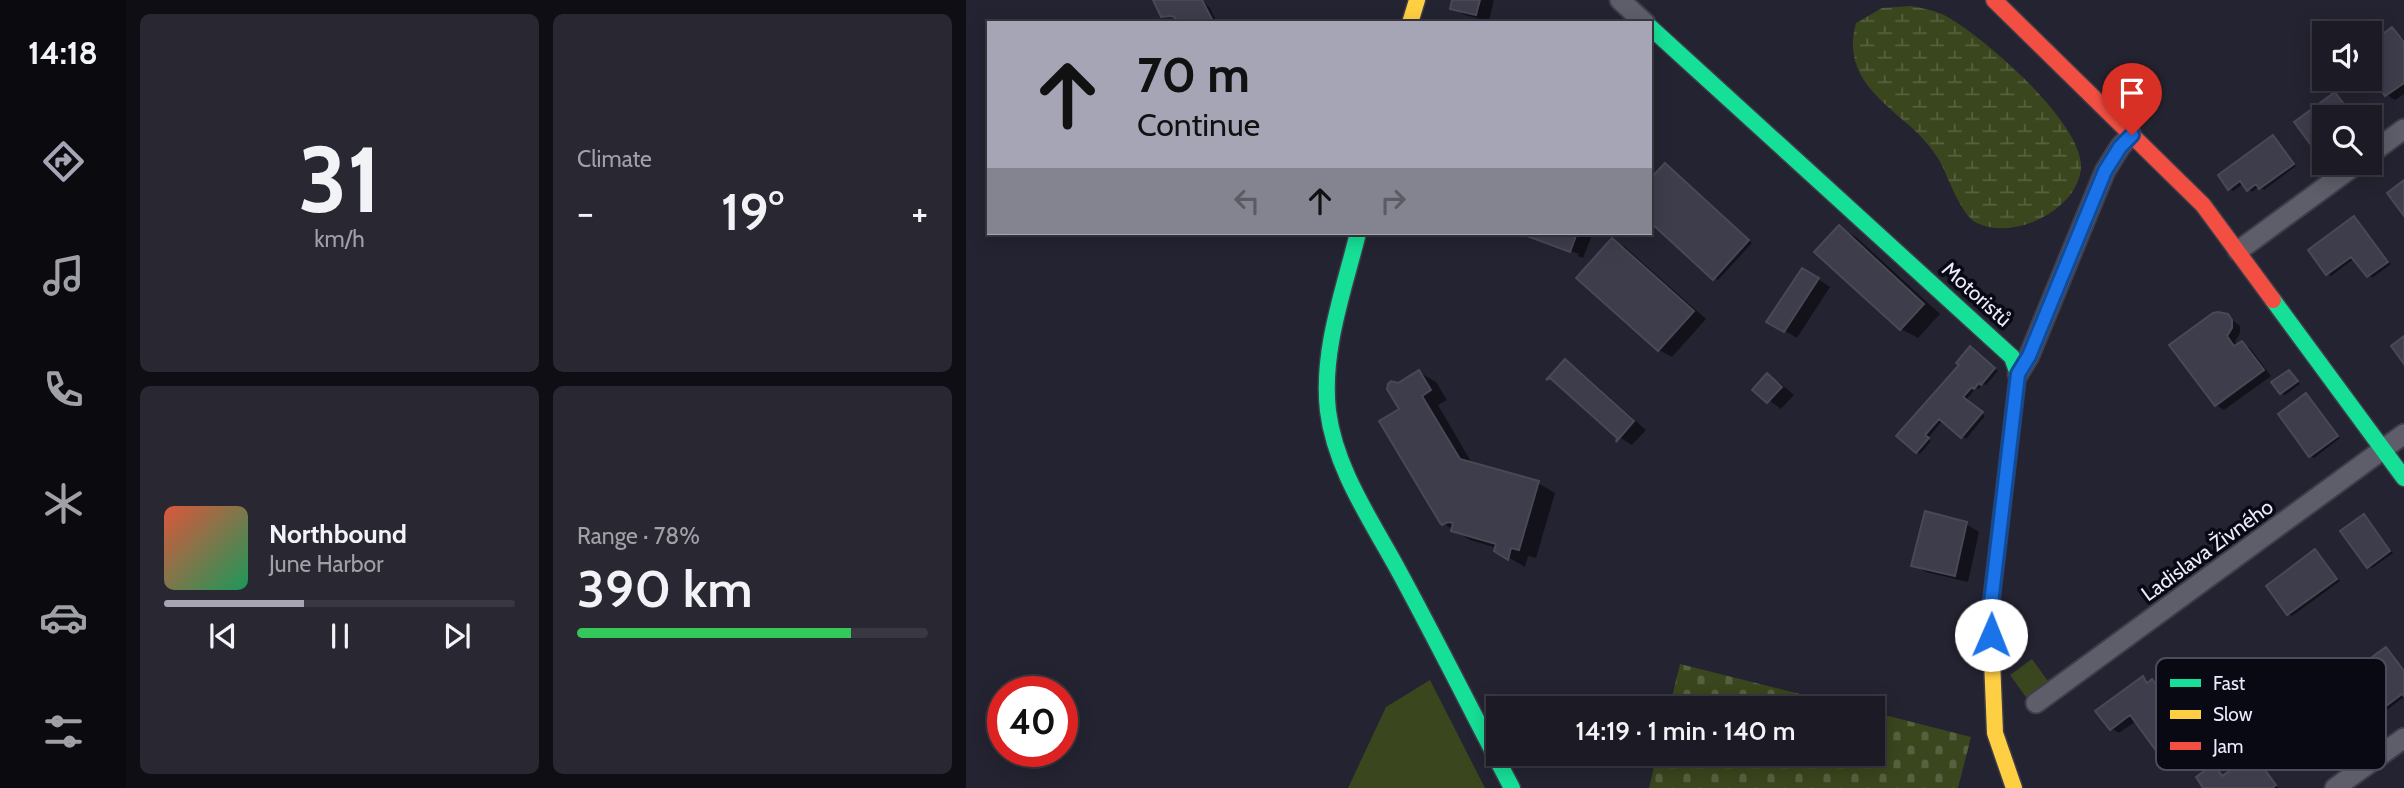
<!DOCTYPE html>
<html lang="en">
<head>
<meta charset="utf-8">
<style>
  body { margin:0; font-family:Cabin,sans-serif; background:#282732; color:#f1f3f6; height:100vh; display:flex; flex-direction:column; font-size:26px; white-space:nowrap }
  * { box-sizing:border-box; margin:0 }
  p { font-size:23px; color:#a0a1a7 }
  .icon { flex:none; width:38px; height:38px; fill:none; stroke:currentColor; stroke-width:2; stroke-linecap:round; stroke-linejoin:round }
  .map { position:relative; flex:1; overflow:hidden }
  .drawer { display:flex; flex-direction:column; gap:14px; padding:14px; background:#0f0e14; width:840px }
  .drawer>* { flex:none }
  .guide { position:absolute; left:21px; top:21px; width:665px; height:214px; border-radius:0px; box-shadow:0 4px 18px #0003,0 0 0 2px #393842; background:#a5a5b6; color:#111; overflow:hidden }
  .controls { position:absolute; left:1346px; top:21px; display:grid; gap:14px }
  .controls a { display:grid; place-items:center; width:70px; height:70px; border-radius:0px; background:#1b1a25; box-shadow:0 4px 18px #0003,0 0 0 2px #393842; font-size:35px }
  .speed { position:absolute; left:21px; top:676px; display:flex; gap:14px; font-size:35px; font-weight:700; text-align:center }
  .speed>* { display:grid; place-content:center; width:91px; height:91px; border-radius:50%; background:#1b1a25; box-shadow:0 4px 18px #0003,0 0 0 2px #393842; line-height:1 }
  .speed .limit { border:10px solid #d22; background:#fff; color:#111 }
  .pin { position:absolute; display:grid; place-items:center; width:60px; height:60px; color:#fff; margin:-72px -30px; border-radius:50% 50% 50% 0; rotate:-45deg; box-shadow:0 0 7px #0007 }
  .pin .icon { rotate:45deg }
  .me { position:absolute; width:77px; margin:-38px; rotate:1deg; stroke-linejoin:round; filter:drop-shadow(0 0 5px #0008) }
  .turn { display:flex; align-items:center; gap:24px; height:147px; padding:0 35px; font-size:32px }
  .turn .icon { width:91px; height:91px; stroke-width:2.5 }
  .turn b { display:block; font-size:49px; line-height:60px }
  .lanes { display:flex; align-items:center; height:66px; padding:0 35px; background:#0003; justify-content:center; gap:35px; direction:ltr }
  .lanes .off { opacity:.35 }
  .big { font-size:52px; font-weight:600; line-height:1.1 }
  .drawer .card { flex:1; display:flex; flex-direction:column; justify-content:center; gap:10px; min-width:0; padding:0 24px; border-radius:10px; background:#282732 }
  .drawer .dial { align-items:center; gap:0 }
  .dial b { font-size:91px; line-height:1 }
  .song { display:flex; align-items:center; gap:21px }
  .cover { width:84px; height:84px; border-radius:10px; background:linear-gradient(135deg,hsl(10 70% 55%),hsl(150 70% 35%)) }
  .played { height:7px; border-radius:4px; background:linear-gradient(90deg,#a5a5b6 40%,#393842 40%) }
  .keys { display:flex; justify-content:space-around; direction:ltr }
  .heat { display:flex; justify-content:space-between; align-items:center; font-size:38px; direction:ltr }
  .charge { height:10px; border-radius:5px; background:linear-gradient(90deg,#34c759 78%,#393842 0) }
  .drawer .tiles { flex:1; display:grid; gap:14px; grid-template-columns:repeat(2,1fr) }
  .trip { position:absolute; left:520px; top:696px; width:399px; height:70px; border-radius:0px; background:#1b1a25; box-shadow:0 4px 18px #0003,0 0 0 2px #393842; font-weight:600; line-height:70px; text-align:center }
  main { display:flex; flex:1; min-height:0 }
  .dock { display:flex; flex-direction:column; width:126px; justify-content:space-around; align-items:center; background:#0b0a0f; color:#a0a1a7 }
  .dock .icon { width:49px; height:49px }
  .dock .on { color:#a5a5b6 }
  .dock b { font-size:32px; color:#f1f3f6 }
  .map>svg:first-child { display:block }
</style>
</head>
<body>
<main>
<nav class="dock">
<b>14:18</b>
<svg class="icon on" aria-label="directions" viewBox="0 0 24 24"><path d="M12 3l9 9-9 9-9-9zM9 14v-3h6M13 9l2 2-2 2"/></svg>
<svg class="icon" aria-label="music" viewBox="0 0 24 24"><path d="M9 18V5l10-2v13"/><circle cx="6" cy="18" r="3"/><circle cx="16" cy="16" r="3"/></svg>
<svg class="icon" aria-label="phone" viewBox="0 0 24 24"><path d="M5 4h4l2 5-3 2q2 4 5 5l2-3 5 2v4C11 20 4 13 5 4z"/></svg>
<svg class="icon" aria-label="climate" viewBox="0 0 24 24"><path d="M12 3v18M4 7l16 10M4 17L20 7"/></svg>
<svg class="icon" aria-label="car" viewBox="0 0 24 24"><path d="M5 17H2v-5l4-1 3-4h7l3 4 3 1v5h-3M9 17h6M6 11h13"/><circle cx="7" cy="17" r="2"/><circle cx="17" cy="17" r="2"/></svg>
<svg class="icon" aria-label="filters" viewBox="0 0 24 24"><path d="M4 7h16M4 17h16"/><circle cx="9" cy="7" r="2"/><circle cx="15" cy="17" r="2"/></svg>
</nav>
<section class="drawer">
<div class="tiles">
<div class="card dial"><b>31</b><p>km/h</p></div>
<div class="card"><p>Climate</p>
<div class="heat"><a>−</a><b class="big">19°</b><a>+</a></div>
</div>
<div class="card">
<div class="song"><i class="cover"></i><div><b>Northbound</b><p>June Harbor</p></div></div>
<div class="played"></div>
<div class="keys"><svg class="icon" aria-label="previous" viewBox="0 0 24 24"><path d="M18 5L8 12l10 7zM5 5v14"/></svg><svg class="icon" aria-label="pause" viewBox="0 0 24 24"><path d="M8 5v14M16 5v14"/></svg><svg class="icon" aria-label="next" viewBox="0 0 24 24"><path d="M6 5l10 7-10 7zM19 5v14"/></svg></div>
</div>
<div class="card"><p>Range · 78%</p><b class="big">390 km</b><div class="charge"></div></div>
</div>
</section>
<div class="map">
<svg width="1438" height="788" viewBox="0 0 1438 788">
  <defs>
    <pattern id="wetland-marsh" width="20" height="14" patternUnits="userSpaceOnUse" patternTransform="scale(1.75)"><rect width="20" height="14" fill="#3a461d"/><path d="M1 5h8M5 5V1M11 12h8M15 12V8" fill="none" stroke="#57613f"/></pattern>
    <pattern id="cemetery-stones" width="16" height="16" patternUnits="userSpaceOnUse" patternTransform="scale(1.75)"><rect width="16" height="16" fill="#3a461d"/><path d="M2 7V4a2 2 0 0 1 4 0v3zM10 15v-3a2 2 0 0 1 4 0v3z" fill="#57613f"/></pattern>
  </defs>
  <rect width="100%" height="100%" fill="#242331"/>
  <!-- wetland -->
  <path fill="url(#wetland-marsh)" d="M945 6C955 8 966 10 976 14 1014 33 1118 123 1115 168 1112 210 1047 241 1011 223 994 215 982 175 973 160 965 147 956 137 945 127 912 98 876 73 890 23L916 8Z"/>
  <!-- cemetery -->
  <path fill="url(#cemetery-stones)" d="M714 664 894 709H703Z
    M907 712 1005 737 992 788H683L691 754H906Z"/>
  <!-- pitch -->
  <path fill="#3a461d" d="M1066 659 1092 695 1070 711 1044 675Z
    M464 680 519 788H382L420 707Z"/>
  <!-- shadow -->
  <path fill="#0007" d="M189 0H236L244 8 251 23H218L211 17 200 18 196 16Z
    M487 0H528L523 21 499 15 486 8Z
    M1426 30 1438 39V94L1429 100 1421 95 1404 71V57L1407 54 1404 46Z
    M1369 94 1388 117H1358V146L1353 149 1330 122Z
    M1307 137 1330 166 1298 190 1293 186 1286 192 1278 183 1267 191 1264 189 1254 176Z
    M703 167 786 243 752 280 748 278Z
    M1389 218 1425 264 1406 278 1389 258 1365 276 1361 274Z
    M873 227 890 237 974 314 952 338 935 329 851 252Z
    M558 233H627L617 258 612 256 613 254Z
    M646 240 659 247 740 319 706 357 693 350Z
    M849 277 864 287 831 338 803 321Z
    M1261 316 1274 326V333L1269 342 1272 346 1276 343 1284 348 1305 376 1258 410 1250 405Z
    M1008 351 1032 371 1020 385 1017 384 1013 389 1010 388 1000 400 1019 416 1000 439 977 420 962 438 965 441 954 454 933 436Z
    M599 361 612 369 680 430 666 445 653 437Z
    M453 372 470 382 481 400 472 405 507 465 572 483 589 493 570 558 562 556 559 567 530 550 531 548 504 540 475 522 435 409 432 385Z
    M1323 372 1334 384 1319 395 1315 393Z
    M801 375 814 383 828 395 815 409 788 389Z
    M1340 396 1374 438 1348 458 1344 456Z
    M1398 516 1427 553 1406 568 1402 566Z
    M1000 524 1013 532 1002 582 960 572 947 565Z
    M1349 552 1374 581 1326 616 1323 614Z
    M1420 649 1438 670V697L1405 722 1401 720 1405 676Z
    M1177 678 1195 686 1230 734 1201 755 1192 750 1170 721 1153 733 1145 728Z
    M1341 692 1379 739 1336 771 1333 768 1339 735Z
    M1269 731 1272 733 1312 788H1240L1248 766 1258 777 1272 767Z"/>
  <!-- building -->
  <path fill="#3e3d4c" stroke="#494855" stroke-width="2" d="M187 0H236L248 23H216L206 16 195 17Z
    M486 0H514L510 15 484 9Z
    M1426 27 1438 42V83L1419 96 1404 74V44Z
    M1369 92 1387 117H1358V141L1348 149 1328 122Z
    M1307 135 1328 164 1293 189 1290 184 1281 191 1274 181 1262 190 1252 175Z
    M699 163 783 240 747 280 684 222V179Z
    M1438 180V216L1421 193Z
    M1388 216 1422 262 1401 277 1385 257 1360 275 1342 250Z
    M873 225 958 304 934 330 848 252Z
    M553 233H611L604 252Z
    M646 238 728 311 692 351 610 278Z
    M836 268 853 278 818 332 800 322Z
    M1252 312 1262 314 1266 320V328L1261 336 1268 346 1276 341 1298 370 1249 406 1203 345 1247 313Z
    M1438 336V364L1425 346Z
    M1004 346 1029 368 1015 385 1013 383 1008 389 1006 387 997 397 1017 412 995 438 973 419 959 435 963 438 950 453 930 436 993 365 990 363Z
    M599 359 668 421 650 442 651 438 584 378 580 380Z
    M453 370 465 390 456 396 494 459 573 481 553 550 545 548 542 560 528 551 530 544 485 531 487 523 482 522 476 525 474 523 413 421 433 409 421 389 422 384 425 381 432 383Z
    M1323 370 1332 381 1314 394 1305 382Z
    M801 373 816 387 801 403 786 390Z
    M1340 393 1372 436 1343 457 1312 414Z
    M959 511 1001 522 989 576 945 566Z
    M1398 514 1424 551 1401 568 1374 531Z
    M1349 549 1371 579 1321 615 1300 586Z
    M1420 647 1438 671V696L1436 694 1400 721 1379 692 1403 675 1395 665Z
    M1177 676 1181 683 1186 679 1222 728 1191 752 1164 715 1144 730 1129 711Z
    M1269 729 1310 785 1306 788H1237L1230 777 1248 764 1256 776 1269 767 1252 744H1248Z"/>
  <g fill="none" stroke-linecap="round" stroke-linejoin="round">
    <!-- street casing -->
    <g stroke="#3e3d49" stroke-width="23">
      <path id="street" d="M654 0 679 23
        M1404 154 1438 129
        M1272 251 1392 163
        M1052 374 1063 356 1139 171 1154 147 1165 135
        M1070 703 1438 434
        M1369 788 1438 738"/>
    </g>
    <!-- fast casing -->
    <g stroke="#3e3d49" stroke-width="19">
      <path id="fast" d="M684 27 1046 357 1052 374 1048 408
        M392 233C378 290 355 351 362 411 369 467 403 517 430 566 470 639 507 714 546 788
        M1307 300 1438 478"/>
    </g>
    <!-- slow casing -->
    <g stroke="#3e3d49" stroke-width="19">
      <path id="slow" d="M444 23 451 0
        M1048 408 1024 612 1029 733 1048 788"/>
    </g>
    <!-- jam casing -->
    <g stroke="#3e3d49" stroke-width="19">
      <path id="jam" d="M1028 0 1237 205 1307 300"/>
    </g>
    <!-- street -->
    <use href="#street" stroke="#5e5e6a" stroke-width="19"/>
    <!-- fast -->
    <use href="#fast" stroke="#16e098" stroke-width="16"/>
    <!-- slow -->
    <use href="#slow" stroke="#ffcf43" stroke-width="16"/>
    <!-- jam -->
    <use href="#jam" stroke="#f24e42" stroke-width="16"/>
  </g>
  <g fill="none" stroke-linecap="round" stroke-linejoin="round">
    <!-- route casing -->
    <g stroke="#114b97" stroke-width="18">
      <path id="route" d="M1025 635 1024 612 1052 374 1063 356 1139 171 1154 147 1166 135"/>
    </g>
    <!-- route -->
    <use href="#route" stroke="#1a73e8" stroke-width="12"/>
  </g>
  <g text-anchor="middle" dominant-baseline="central" stroke-width="7" stroke-linejoin="round" paint-order="stroke">
    <!-- street labels -->
    <g font-size="21" fill="#eaebfd" stroke="#090914">
      <text transform="translate(1011 294) rotate(42)">Motoristů</text>
      <text transform="translate(1241 550) rotate(-36)">Ladislava Živného</text>
    </g>
  </g>
  <!-- legend -->
  <rect x="1190" y="658" width="230" height="112" rx="10" fill="#090914" stroke="#4c4d5a" stroke-width="2"/>
  <rect x="1204" y="679" width="31" height="8" fill="#16e098"/>
  <rect x="1204" y="710" width="31" height="9" fill="#ffcf43"/>
  <rect x="1204" y="742" width="31" height="8" fill="#f24e42"/>
  <g font-size="19" fill="#eaebfd">
    <text x="1247" y="690">Fast</text>
    <text x="1247" y="721">Slow</text>
    <text x="1247" y="753">Jam</text>
  </g>
</svg>
<div class="controls">
<a><svg class="icon" aria-label="sound" viewBox="0 0 24 24"><path d="M4 9h4l5-4v14l-5-4H4zM17 9q2 3 0 6"/></svg></a>
<a><svg class="icon" aria-label="search" viewBox="0 0 24 24"><circle cx="10" cy="10" r="6"/><path d="M15 15l6 6"/></svg></a>
</div>
<div class="speed"><div class="limit">40</div></div>
<div class="pin" style="left:1166px;top:135px;background:#d93025"><svg class="icon" aria-label="arrive" viewBox="0 0 24 24"><path d="M6 21V4h12l-3 4 3 4H6"/></svg></div>
<svg class="me" style="left:1025px;top:635px" viewBox="-20 -20 40 40"><circle r="19" fill="#fff"/><path d="M0-13L10 11 0 6-10 11z" fill="#1a73e8"/></svg>
<div class="trip">14:19 · 1 min · 140 m</div>
<div class="guide">
<div class="turn"><svg class="icon" aria-label="ahead" viewBox="0 0 24 24"><path d="M12 20V5M6 11l6-6 6 6"/></svg><div><b>70 m</b>Continue</div></div>
<div class="lanes"><svg class="icon off" aria-label="left" viewBox="0 0 24 24"><path d="M17 20v-9H6M10 6l-5 5 5 5"/></svg><svg class="icon" aria-label="ahead" viewBox="0 0 24 24"><path d="M12 20V5M6 11l6-6 6 6"/></svg><svg class="icon off" aria-label="right" viewBox="0 0 24 24"><path d="M7 20v-9h11M14 6l5 5-5 5"/></svg></div>
</div>
</div>
</main>
</body>
</html>
